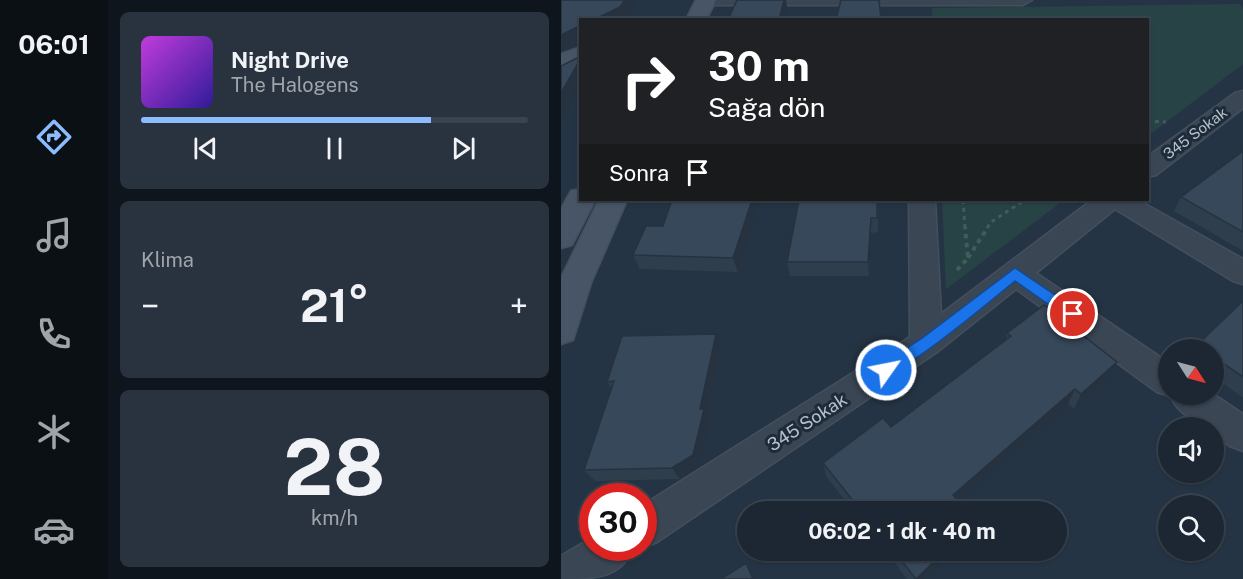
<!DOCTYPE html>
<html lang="tr">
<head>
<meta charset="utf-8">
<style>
  body { margin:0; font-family:"Public Sans",sans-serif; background:#29333f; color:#f1f3f6; height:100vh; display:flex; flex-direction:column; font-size:22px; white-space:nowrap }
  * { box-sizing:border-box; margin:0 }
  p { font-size:20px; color:#a0a5ac }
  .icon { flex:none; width:33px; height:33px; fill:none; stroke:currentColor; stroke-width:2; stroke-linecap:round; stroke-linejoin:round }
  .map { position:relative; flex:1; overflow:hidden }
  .drawer { display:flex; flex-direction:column; gap:12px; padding:12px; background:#0f151c; width:453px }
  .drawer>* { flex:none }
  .banner { position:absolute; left:18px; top:18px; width:570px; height:183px; border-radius:0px; box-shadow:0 2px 4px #0004,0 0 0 2px #3a444e; background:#202124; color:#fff; overflow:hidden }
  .needle { width:39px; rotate:126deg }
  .tools { position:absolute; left:597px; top:339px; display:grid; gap:12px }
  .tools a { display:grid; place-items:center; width:66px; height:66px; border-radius:50%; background:#1c2733; box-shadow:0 2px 4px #0004,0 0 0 2px #3a444e; font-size:30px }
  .speed { position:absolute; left:18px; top:483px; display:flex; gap:12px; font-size:30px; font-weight:700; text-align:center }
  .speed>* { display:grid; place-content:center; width:78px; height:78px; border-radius:50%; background:#1c2733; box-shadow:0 2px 4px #0004,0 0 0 2px #3a444e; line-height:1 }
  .speed .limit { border:9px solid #d22; background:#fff; color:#111 }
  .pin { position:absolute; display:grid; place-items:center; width:51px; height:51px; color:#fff; margin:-26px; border:3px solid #fff; border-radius:50%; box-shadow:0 2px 6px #0007 }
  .me { position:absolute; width:66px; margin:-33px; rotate:57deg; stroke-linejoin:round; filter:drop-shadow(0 0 4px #0008) }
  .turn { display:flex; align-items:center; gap:21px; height:126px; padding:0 30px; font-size:27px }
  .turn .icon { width:78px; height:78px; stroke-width:2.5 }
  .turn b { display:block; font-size:42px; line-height:51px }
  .then { display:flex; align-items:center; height:57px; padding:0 30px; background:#0003; gap:12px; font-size:22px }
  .big { font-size:45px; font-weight:700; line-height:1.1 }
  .drawer .widget { flex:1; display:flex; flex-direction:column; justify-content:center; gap:9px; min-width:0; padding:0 21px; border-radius:9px; background:#29333f }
  .drawer .dial { align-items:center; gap:0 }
  .dial b { font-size:78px; line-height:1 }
  .song { display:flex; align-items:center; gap:18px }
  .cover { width:72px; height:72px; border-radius:9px; background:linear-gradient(135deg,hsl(290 70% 55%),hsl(250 70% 35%)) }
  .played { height:6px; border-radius:3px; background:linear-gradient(90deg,#8bbdfe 75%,#3a444e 75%) }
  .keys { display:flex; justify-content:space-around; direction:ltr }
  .heat { display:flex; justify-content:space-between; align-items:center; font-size:33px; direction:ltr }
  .trip { position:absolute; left:176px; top:501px; width:330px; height:60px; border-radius:30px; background:#1c2733; box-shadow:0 2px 4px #0004,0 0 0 2px #3a444e; font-weight:700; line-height:60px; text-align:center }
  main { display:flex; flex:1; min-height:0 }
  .dock { display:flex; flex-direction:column; width:108px; justify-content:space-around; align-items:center; background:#0b1014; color:#a0a5ac }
  .dock .icon { width:42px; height:42px }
  .dock .on { color:#8bbdfe }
  .dock b { font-size:27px; color:#f1f3f6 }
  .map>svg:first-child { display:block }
</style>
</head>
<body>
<main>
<nav class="dock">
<b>06:01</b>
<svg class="icon on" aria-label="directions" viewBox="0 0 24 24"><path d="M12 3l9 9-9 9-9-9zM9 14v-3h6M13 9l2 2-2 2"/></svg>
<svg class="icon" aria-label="music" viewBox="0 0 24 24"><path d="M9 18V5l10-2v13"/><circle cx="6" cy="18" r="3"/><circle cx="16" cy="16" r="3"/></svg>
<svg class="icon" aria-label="phone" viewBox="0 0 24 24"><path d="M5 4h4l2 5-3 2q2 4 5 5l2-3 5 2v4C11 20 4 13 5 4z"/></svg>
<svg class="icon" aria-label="climate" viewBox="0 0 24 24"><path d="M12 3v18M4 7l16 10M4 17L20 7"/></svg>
<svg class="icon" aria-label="car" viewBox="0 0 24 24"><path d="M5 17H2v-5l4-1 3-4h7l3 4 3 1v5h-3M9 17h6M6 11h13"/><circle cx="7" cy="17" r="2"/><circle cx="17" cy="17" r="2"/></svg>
</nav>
<section class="drawer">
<div class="widget">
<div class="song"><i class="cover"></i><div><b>Night Drive</b><p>The Halogens</p></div></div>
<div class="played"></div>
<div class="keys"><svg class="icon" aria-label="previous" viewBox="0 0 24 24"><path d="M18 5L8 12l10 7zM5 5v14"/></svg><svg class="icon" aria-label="pause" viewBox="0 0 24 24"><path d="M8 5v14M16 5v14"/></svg><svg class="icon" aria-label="next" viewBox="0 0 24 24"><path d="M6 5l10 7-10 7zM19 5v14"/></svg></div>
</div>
<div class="widget"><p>Klima</p>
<div class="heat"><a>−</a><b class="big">21°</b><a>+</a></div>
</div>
<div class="widget dial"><b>28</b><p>km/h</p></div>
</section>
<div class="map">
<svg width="682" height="579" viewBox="0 0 682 579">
  <rect width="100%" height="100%" fill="#253444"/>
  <!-- green -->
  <path fill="#274345" d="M679 4 682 9V64L587 136 586 20 371 19V8Z
    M381 200H503L385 289Z"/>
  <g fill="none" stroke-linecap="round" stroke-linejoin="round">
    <!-- street casing -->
    <g stroke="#434f5d" stroke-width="3">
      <path id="street" d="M140 0H471L462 5H149Z
        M682 91V108L595 175 586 177V157L674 93Z
        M348 200H374L380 314 531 200H577L682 259V284L672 281 554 209 475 273 608 363V394H652L682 414V451L669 446 652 434V428C637 428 615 410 609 396L596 392 455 289 376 352 96 542 82 548H81L82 505 349 337Z
        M32 537V548H72C61 579 30 579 0 579V556Z"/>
    </g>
    <!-- secondary casing -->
    <g stroke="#434f5d" stroke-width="3">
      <path id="secondary" d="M135 0H155L145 20H125Z
        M20 47V61L0 69V54Z
        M20 189V200H34L11 245 0 248V209L10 191Z
        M38 200H66L30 283 12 340 0 344V278Z"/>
    </g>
    <!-- path-far1 -->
    <path stroke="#415c5d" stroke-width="3" stroke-dasharray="4 4" stroke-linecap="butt" d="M586 121 605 122
      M402 200 404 228
      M426 228 430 222 464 200"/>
    <!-- path -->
    <path stroke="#415c5d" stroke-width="4" stroke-dasharray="4.5 4.5" stroke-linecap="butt" d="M407 258 427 227
      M396 270 407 258 404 227"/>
    <!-- street -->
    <use href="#street" fill="#3a4654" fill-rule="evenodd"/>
    <!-- secondary -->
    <use href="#secondary" fill="#475567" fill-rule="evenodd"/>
  </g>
  <!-- wall -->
  <path fill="#2f3e4d" d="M682 151V251L613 211 620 197Z
    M111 200H199L177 272 79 269 72 255 102 226Z
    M317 200V232L310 233 308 276H229L226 262Z
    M682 301V398L652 376V350H633L636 345Z
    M446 333 548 377 513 409 507 404 397 500 407 512H293L265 476 262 463 330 427 445 340Z
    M160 347 146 415 149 421 139 466 119 479 34 481 23 470 51 389 46 382Z
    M324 550H394L364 579H346Z"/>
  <!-- shaded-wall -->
  <path fill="#26323f" d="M64 0H78L63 19 32 20Z
    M223 0H225L226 7 223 20H218Z
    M20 25V40L0 50V35Z
    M20 58V83L0 121V93Z
    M191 200H199L177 272 172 258Z
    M310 218V233L308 276 307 262Z
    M155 334 160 347 146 415 149 421 139 466 119 479 111 468 139 409Z
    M556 362 548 377 513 409 520 394Z
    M514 389 507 404 390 507 392 495Z
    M385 550H394L364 579H355Z
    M185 563 193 575 195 579H192Z"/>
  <!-- building -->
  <path fill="#37485a" stroke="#26323f" stroke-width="1.5" d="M0 0H64L59 7 32 20H20V25L0 35Z
    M176 0H223L218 20H167Z
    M280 0H318L320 20H275Z
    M20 56V58L0 93V66Z
    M682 151V232L620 197Z
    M111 200H191L172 258 72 255 85 226H102Z
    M238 200H316V218H310L307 262H226Z
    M682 301V377L652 356V350H643L636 345Z
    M483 305 556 362 520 394 514 389 392 495 407 512H301L262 463 322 418 330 427 450 336 446 333Z
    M155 334 139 409H143L132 455 111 468 23 470 53 381 46 382 61 336Z
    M332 550H385L355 579Z
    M185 563 192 579H160Z"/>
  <!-- route -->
  <path fill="#1a73e8" stroke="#114b97" stroke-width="1.5" d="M454 268 516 310V318H507L454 281C435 296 337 380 320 374L318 370 320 365 360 339Z"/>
  <g text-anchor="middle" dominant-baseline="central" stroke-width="6" stroke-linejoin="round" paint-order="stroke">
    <!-- far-street labels -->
    <g font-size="15" fill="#b7c1cd" stroke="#1e2b39">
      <text transform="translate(634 133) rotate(-37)">345 Sokak</text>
    </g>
    <!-- street labels -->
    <g font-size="18" fill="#b7c1cd" stroke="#1e2b39">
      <text transform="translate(246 422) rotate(-33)">345 Sokak</text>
    </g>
  </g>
</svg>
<div class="tools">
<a><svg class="needle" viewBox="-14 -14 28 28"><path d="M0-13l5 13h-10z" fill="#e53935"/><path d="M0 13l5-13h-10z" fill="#a0a5ac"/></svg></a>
<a><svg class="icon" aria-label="sound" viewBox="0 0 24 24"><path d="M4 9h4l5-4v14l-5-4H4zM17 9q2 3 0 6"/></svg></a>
<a><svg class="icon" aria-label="search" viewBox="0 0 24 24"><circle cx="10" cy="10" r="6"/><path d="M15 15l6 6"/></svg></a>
</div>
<div class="speed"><div class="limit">30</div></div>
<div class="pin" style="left:512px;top:314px;background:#d93025"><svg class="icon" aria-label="arrive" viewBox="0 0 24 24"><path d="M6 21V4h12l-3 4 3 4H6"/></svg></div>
<svg class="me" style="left:325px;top:370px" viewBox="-20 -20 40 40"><circle r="17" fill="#1a73e8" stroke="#fff" stroke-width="3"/><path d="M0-11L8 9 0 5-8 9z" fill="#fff"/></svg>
<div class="trip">06:02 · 1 dk · 40 m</div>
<div class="banner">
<div class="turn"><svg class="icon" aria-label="right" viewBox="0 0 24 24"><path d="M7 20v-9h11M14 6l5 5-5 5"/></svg><div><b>30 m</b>Sağa dön</div></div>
<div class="then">Sonra<svg class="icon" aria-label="arrive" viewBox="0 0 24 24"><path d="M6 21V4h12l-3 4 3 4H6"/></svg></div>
</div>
</div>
</main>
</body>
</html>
